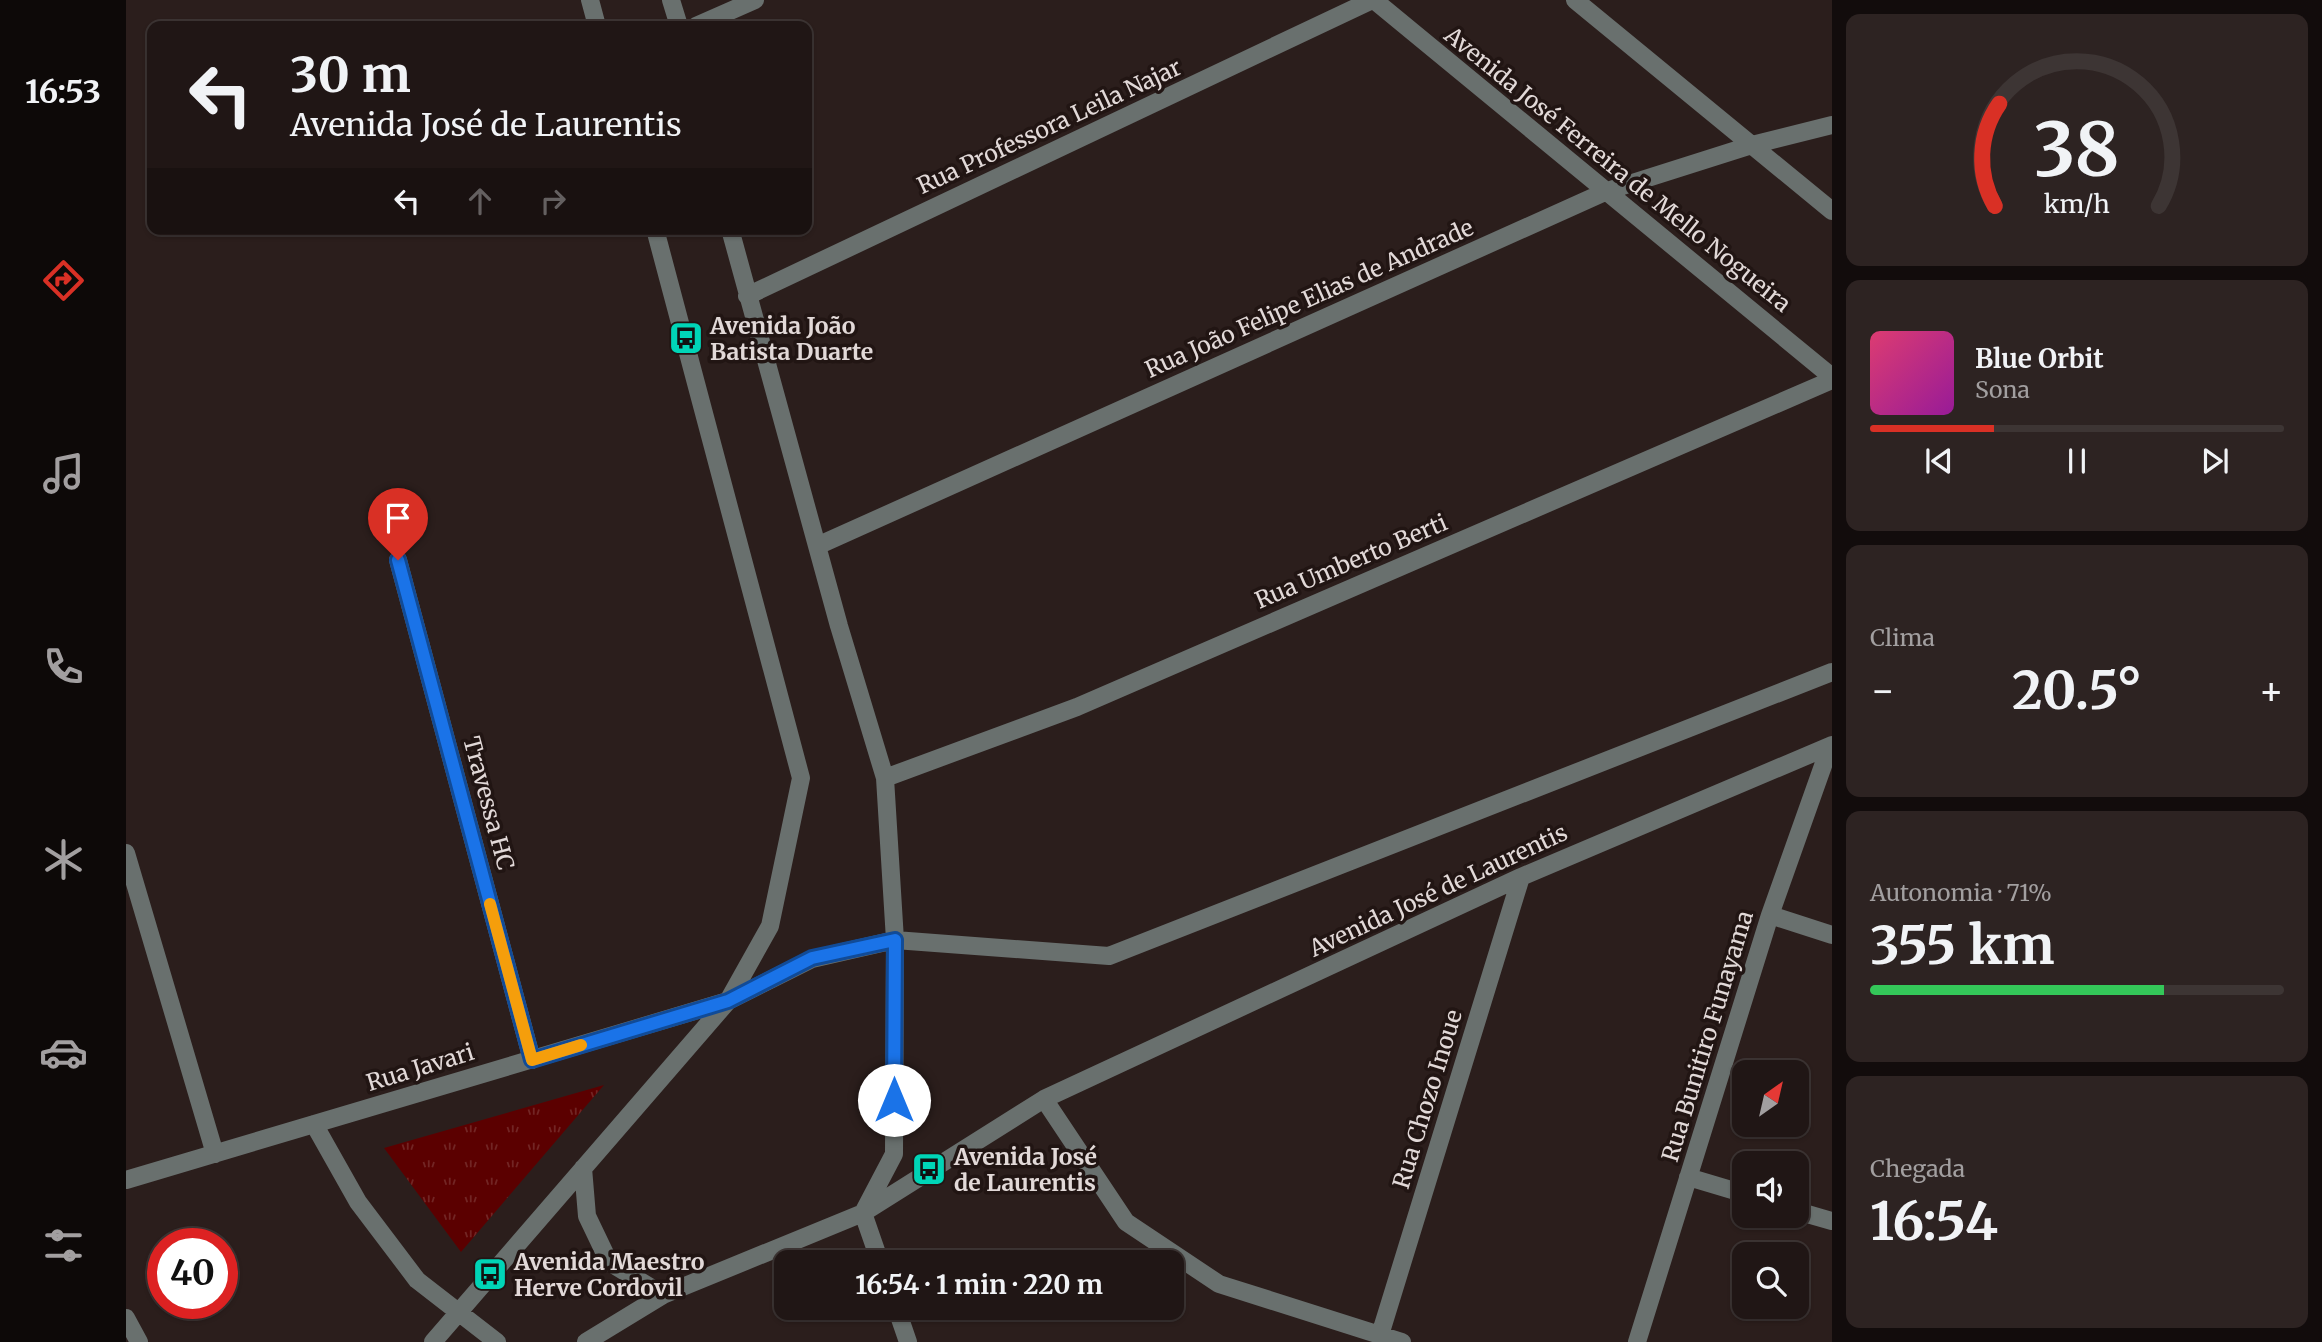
<!DOCTYPE html>
<html lang="pt">
<head>
<meta charset="utf-8">
<style>
  body { margin:0; font-family:Merriweather,serif; background:#2d2322; color:#f1f3f6; height:100vh; display:flex; flex-direction:column; font-size:26px; white-space:nowrap }
  * { box-sizing:border-box; margin:0 }
  p { font-size:23px; color:#a29fa0 }
  .icon { flex:none; width:38px; height:38px; fill:none; stroke:currentColor; stroke-width:2; stroke-linecap:round; stroke-linejoin:round }
  .map { position:relative; flex:1; overflow:hidden }
  .panel { display:flex; flex-direction:column; gap:14px; padding:14px; background:#120c0c; width:490px }
  .panel>* { flex:none }
  .banner { position:absolute; left:21px; top:21px; width:665px; height:214px; border-radius:14px; box-shadow:0 2px 5px #0004,0 0 0 2px #3d3534; background:#201615; color:#f1f3f6; overflow:hidden }
  .needle { width:46px; rotate:34deg }
  .tools { position:absolute; left:1606px; top:1060px; display:grid; gap:14px }
  .tools a { display:grid; place-items:center; width:77px; height:77px; border-radius:14px; background:#201615; box-shadow:0 2px 5px #0004,0 0 0 2px #3d3534; font-size:35px }
  .speed { position:absolute; left:21px; top:1228px; display:flex; gap:14px; font-size:35px; font-weight:700; text-align:center }
  .speed>* { display:grid; place-content:center; width:91px; height:91px; border-radius:50%; background:#201615; box-shadow:0 2px 5px #0004,0 0 0 2px #3d3534; line-height:1 }
  .speed .limit { border:10px solid #d22; background:#fff; color:#111 }
  .pin { position:absolute; display:grid; place-items:center; width:60px; height:60px; color:#fff; margin:-72px -30px; border-radius:50% 50% 50% 0; rotate:-45deg; box-shadow:0 0 7px #0007 }
  .pin .icon { rotate:45deg }
  .me { position:absolute; width:77px; margin:-38px; rotate:0deg; stroke-linejoin:round; filter:drop-shadow(0 0 5px #0008) }
  .turn { display:flex; align-items:center; gap:24px; height:147px; padding:0 28px; font-size:32px }
  .turn .icon { width:91px; height:91px; stroke-width:2.5 }
  .turn b { display:block; font-size:49px; line-height:60px }
  .lanes { display:flex; align-items:center; height:66px; padding:0 28px; background:#0003; justify-content:center; gap:35px; direction:ltr }
  .lanes .off { opacity:.35 }
  .big { font-size:52px; font-weight:700; line-height:1.1 }
  .panel .tile { flex:1; display:flex; flex-direction:column; justify-content:center; gap:10px; min-width:0; padding:0 24px; border-radius:14px; background:#2d2322 }
  .panel .dial { align-items:center; gap:0 }
  .dial svg { height:182px; overflow:visible; fill:none; stroke:#3d3534; stroke-width:7; stroke-linecap:round; text-anchor:middle }
  .dial text { fill:#f1f3f6; stroke:none }
  .song { display:flex; align-items:center; gap:21px }
  .cover { width:84px; height:84px; border-radius:10px; background:linear-gradient(135deg,hsl(340 70% 55%),hsl(300 70% 35%)) }
  .played { height:7px; border-radius:4px; background:linear-gradient(90deg,#d93025 30%,#3d3534 30%) }
  .keys { display:flex; justify-content:space-around; direction:ltr }
  .heat { display:flex; justify-content:space-between; align-items:center; font-size:38px; direction:ltr }
  .charge { height:10px; border-radius:5px; background:linear-gradient(90deg,#34c759 71%,#3d3534 0) }
  .trip { position:absolute; left:648px; top:1250px; width:410px; height:70px; border-radius:14px; background:#201615; box-shadow:0 2px 5px #0004,0 0 0 2px #3d3534; font-weight:700; line-height:70px; text-align:center }
  main { display:flex; flex:1; min-height:0 }
  .tabs { display:flex; flex-direction:column; width:126px; justify-content:space-around; align-items:center; background:#0d0908; color:#a29fa0 }
  .tabs .icon { width:49px; height:49px }
  .tabs .active { color:#d93025 }
  .tabs b { font-size:32px; color:#f1f3f6 }
  .map>svg:first-child { display:block }
</style>
</head>
<body>
<main>
<nav class="tabs">
<b>16:53</b>
<svg class="icon active" aria-label="directions" viewBox="0 0 24 24"><path d="M12 3l9 9-9 9-9-9zM9 14v-3h6M13 9l2 2-2 2"/></svg>
<svg class="icon" aria-label="music" viewBox="0 0 24 24"><path d="M9 18V5l10-2v13"/><circle cx="6" cy="18" r="3"/><circle cx="16" cy="16" r="3"/></svg>
<svg class="icon" aria-label="phone" viewBox="0 0 24 24"><path d="M5 4h4l2 5-3 2q2 4 5 5l2-3 5 2v4C11 20 4 13 5 4z"/></svg>
<svg class="icon" aria-label="climate" viewBox="0 0 24 24"><path d="M12 3v18M4 7l16 10M4 17L20 7"/></svg>
<svg class="icon" aria-label="car" viewBox="0 0 24 24"><path d="M5 17H2v-5l4-1 3-4h7l3 4 3 1v5h-3M9 17h6M6 11h13"/><circle cx="7" cy="17" r="2"/><circle cx="17" cy="17" r="2"/></svg>
<svg class="icon" aria-label="filters" viewBox="0 0 24 24"><path d="M4 7h16M4 17h16"/><circle cx="9" cy="7" r="2"/><circle cx="15" cy="17" r="2"/></svg>
</nav>
<div class="map">
<svg width="1706" height="1342" viewBox="0 0 1706 1342">
  <defs>
    <pattern id="park-tufts" width="24" height="20" patternUnits="userSpaceOnUse" patternTransform="scale(1.75)"><rect width="24" height="20" fill="#5b0000"/><path d="M3 7l-1-3M5 7V3M7 7l1-3M15 17l-1-3M17 17v-4M19 17l1-3" fill="none" stroke="#722524"/></pattern>
  </defs>
  <rect width="100%" height="100%" fill="#2b1e1c"/>
  <!-- park -->
  <path fill="url(#park-tufts)" d="M478 1085 335 1252 258 1148Z"/>
  <g fill="none" stroke-linecap="round" stroke-linejoin="round">
    <!-- minor -->
    <path stroke="#69706e" stroke-width="18" d="M464 0 471 26
      M545 0 553 26
      M1248 0 1706 377
      M1449 0 1706 211
      M570 26 629 0
      M604 229 713 626 759 778 769 940 768 1154 737 1213 754 1262
      M621 296 1246 0
      M691 546 1481 191 1626 145 1706 125
      M272 560 406 1060
      M759 778 951 707 1706 380
      M0 853 89 1154
      M1644 915 1706 935
      M918 1099 1000 1222 1093 1284 1276 1342
      M188 1124 232 1202 291 1280 371 1342
      M457 1168 461 1216 483 1262 537 1295
      M1562 1177 1619 1194
      M0 1180 602 1001 686 959 769 940 983 956 1706 672
      M1671 1211 1706 1221
      M770 1307 782 1342
      M0 1318 13 1342
      M1254 1335 1395 877
      M307 1342 602 1001 644 926 675 778 529 229
      M460 1342 537 1295 737 1213 918 1099 1395 877 1706 745
      M1511 1342 1644 915 1704 746"/>
  </g>
  <g fill="none" stroke-linecap="round" stroke-linejoin="round">
    <!-- route casing -->
    <g stroke="#114b97" stroke-width="18">
      <path id="route" d="M272 560 406 1060 602 1001 686 958 769 940 768 1100"/>
    </g>
    <!-- route -->
    <use href="#route" stroke="#1a73e8" stroke-width="12"/>
    <!-- slow -->
    <path stroke="#f59e0b" stroke-width="12" d="M364 904 406 1060 455 1045"/>
  </g>
  <!-- icons -->
  <defs>
    <g id="bus-square" transform="scale(1.75)"><rect x="-9" y="-9" width="18" height="18" rx="4" fill="#00d5b7" stroke="#211513"/><path d="M-5-6H5V4H4V6H2V4H-2V6H-4V4H-5ZM-3.5-4V0h7V-4ZM-3.5 1.2v1.5H-2V1.2ZM2 1.2v1.5H3.5V1.2Z" fill="#111"/></g>
  </defs>
  <g fill-rule="evenodd">
    <use href="#bus-square" x="560" y="338"/>
    <use href="#bus-square" x="803" y="1169"/>
    <use href="#bus-square" x="364" y="1274"/>
  </g>
  <g text-anchor="middle" dominant-baseline="central" stroke-width="7" stroke-linejoin="round" paint-order="stroke">
    <!-- street labels -->
    <g font-size="23" fill="#e2d9d8" stroke="#211513">
      <text transform="translate(923 126) rotate(-25)">Rua Professora Leila Najar</text>
      <text transform="translate(1492 169) rotate(39)">Avenida José Ferreira de Mello Nogueira</text>
      <text transform="translate(1183 298) rotate(-24)">Rua João Felipe Elias de Andrade</text>
      <text transform="translate(1225 561) rotate(-23)">Rua Umberto Berti</text>
      <text transform="translate(363 803) rotate(75)">Travessa HC</text>
      <text transform="translate(1312 890) rotate(-25)">Avenida José de Laurentis</text>
      <text transform="translate(1581 1036) rotate(-73)">Rua Bunitiro Funayama</text>
      <text transform="translate(294 1067) rotate(-17)">Rua Javari</text>
      <text transform="translate(1301 1099) rotate(-73)">Rua Chozo Inoue</text>
    </g>
    <!-- poi labels -->
    <g font-size="23" font-weight="bold" fill="#e2d9d8" stroke="#211513" text-anchor="start">
      <text x="584" y="325">Avenida João<tspan x="584" dy="26">Batista Duarte</tspan></text>
      <text x="828" y="1156">Avenida José<tspan x="828" dy="26">de Laurentis</tspan></text>
      <text x="388" y="1261">Avenida Maestro<tspan x="388" dy="26">Herve Cordovil</tspan></text>
    </g>
  </g>
</svg>
<div class="tools">
<a><svg class="needle" viewBox="-14 -14 28 28"><path d="M0-13l5 13h-10z" fill="#e53935"/><path d="M0 13l5-13h-10z" fill="#a29fa0"/></svg></a>
<a><svg class="icon" aria-label="sound" viewBox="0 0 24 24"><path d="M4 9h4l5-4v14l-5-4H4zM17 9q2 3 0 6"/></svg></a>
<a><svg class="icon" aria-label="search" viewBox="0 0 24 24"><circle cx="10" cy="10" r="6"/><path d="M15 15l6 6"/></svg></a>
</div>
<div class="speed"><div class="limit">40</div></div>
<div class="pin" style="left:272px;top:560px;background:#d93025"><svg class="icon" aria-label="arrive" viewBox="0 0 24 24"><path d="M6 21V4h12l-3 4 3 4H6"/></svg></div>
<svg class="me" style="left:768px;top:1100px" viewBox="-20 -20 40 40"><circle r="19" fill="#fff"/><path d="M0-13L10 11 0 6-10 11z" fill="#1a73e8"/></svg>
<div class="trip">16:54 · 1 min · 220 m</div>
<div class="banner">
<div class="turn"><svg class="icon" aria-label="left" viewBox="0 0 24 24"><path d="M17 20v-9H6M10 6l-5 5 5 5"/></svg><div><b>30 m</b>Avenida José de Laurentis</div></div>
<div class="lanes"><svg class="icon" aria-label="left" viewBox="0 0 24 24"><path d="M17 20v-9H6M10 6l-5 5 5 5"/></svg><svg class="icon off" aria-label="ahead" viewBox="0 0 24 24"><path d="M12 20V5M6 11l6-6 6 6"/></svg><svg class="icon off" aria-label="right" viewBox="0 0 24 24"><path d="M7 20v-9h11M14 6l5 5-5 5"/></svg></div>
</div>
</div>
<section class="panel">
<div class="tile dial"><svg viewBox="0 0 100 80">
<path d="M14 69A42 42 0 1 1 86 69"/>
<path d="M14 69A42 42 0 0 1 16 24" stroke="#d93025"/>
<text x="50" y="56" font-size="32" font-weight="700">38</text>
<text x="50" y="72" font-size="11">km/h</text>
</svg></div>
<div class="tile">
<div class="song"><i class="cover"></i><div><b>Blue Orbit</b><p>Sona</p></div></div>
<div class="played"></div>
<div class="keys"><svg class="icon" aria-label="previous" viewBox="0 0 24 24"><path d="M18 5L8 12l10 7zM5 5v14"/></svg><svg class="icon" aria-label="pause" viewBox="0 0 24 24"><path d="M8 5v14M16 5v14"/></svg><svg class="icon" aria-label="next" viewBox="0 0 24 24"><path d="M6 5l10 7-10 7zM19 5v14"/></svg></div>
</div>
<div class="tile"><p>Clima</p>
<div class="heat"><a>−</a><b class="big">20.5°</b><a>+</a></div>
</div>
<div class="tile"><p>Autonomia · 71%</p><b class="big">355 km</b><div class="charge"></div></div>
<div class="tile"><p>Chegada</p><b class="big">16:54</b></div>
</section>
</main>
</body>
</html>
